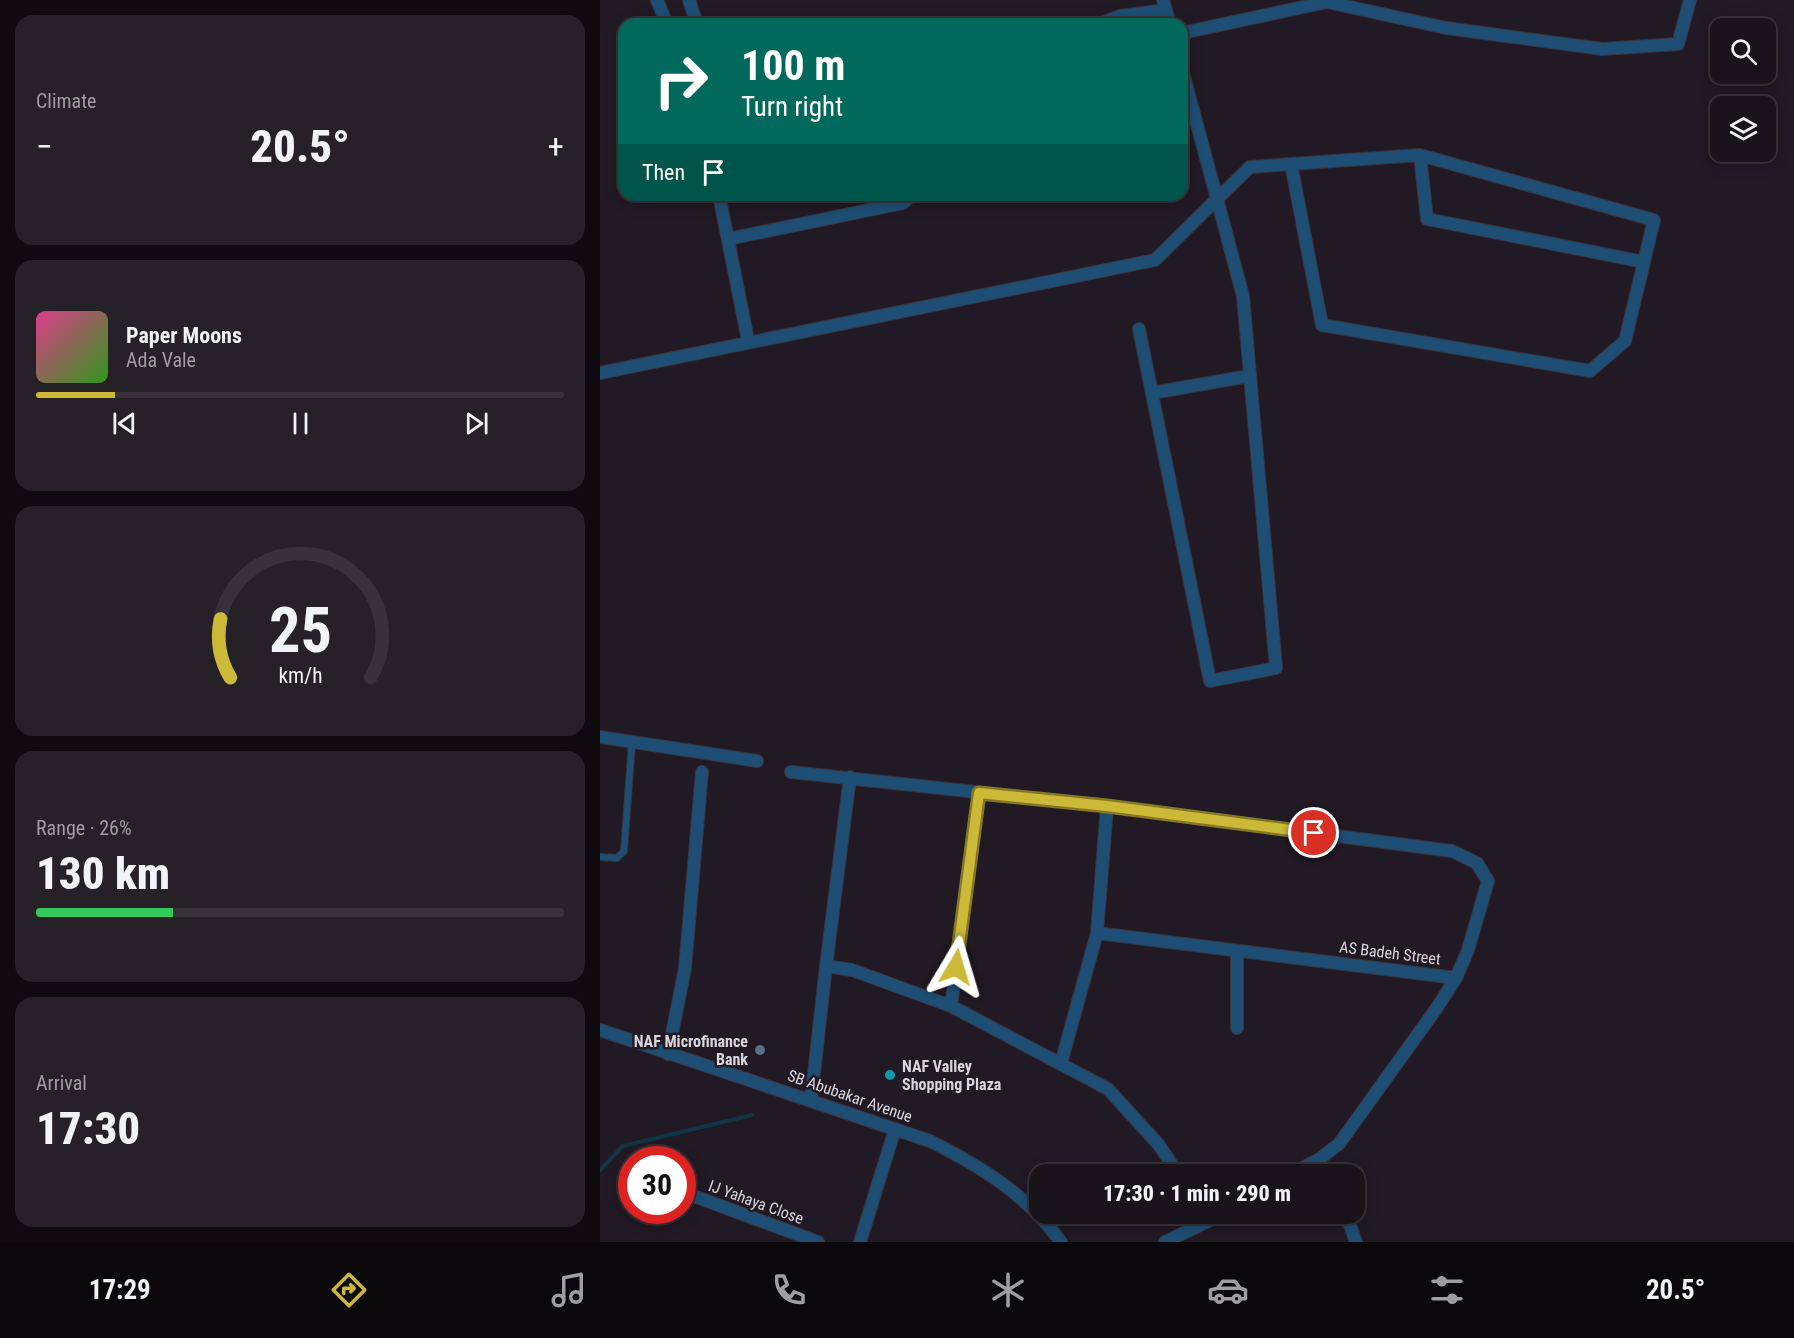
<!DOCTYPE html>
<html lang="en">
<head>
<meta charset="utf-8">
<style>
  body { margin:0; font-family:"Roboto Condensed",sans-serif; background:#262027; color:#f1f3f6; height:100vh; display:flex; flex-direction:column; font-size:22px; white-space:nowrap }
  * { box-sizing:border-box; margin:0 }
  p { font-size:20px; color:#9f9ea2 }
  .icon { flex:none; width:33px; height:33px; fill:none; stroke:currentColor; stroke-width:2; stroke-linecap:round; stroke-linejoin:round }
  .map { position:relative; flex:1; overflow:hidden }
  .panel { display:flex; flex-direction:column; gap:15px; padding:15px; background:#0e0a0e; width:600px }
  .panel>* { flex:none }
  .top-card { position:absolute; left:18px; top:18px; width:570px; height:183px; border-radius:18px; box-shadow:0 3px 15px #0003,0 0 0 2px #373239; background:#00695c; color:#fff; overflow:hidden }
  .fabs { position:absolute; left:1110px; top:18px; display:grid; gap:12px }
  .fabs a { display:grid; place-items:center; width:66px; height:66px; border-radius:12px; background:#19131a; box-shadow:0 3px 15px #0003,0 0 0 2px #373239; font-size:30px }
  .speed { position:absolute; left:18px; top:1146px; display:flex; gap:12px; font-size:30px; font-weight:700; text-align:center }
  .speed>* { display:grid; place-content:center; width:78px; height:78px; border-radius:50%; background:#19131a; box-shadow:0 3px 15px #0003,0 0 0 2px #373239; line-height:1 }
  .speed .limit { border:9px solid #d22; background:#fff; color:#111 }
  .pin { position:absolute; display:grid; place-items:center; width:51px; height:51px; color:#fff; margin:-26px; border:3px solid #fff; border-radius:50%; box-shadow:0 2px 6px #0007 }
  .me { position:absolute; width:66px; margin:-33px; rotate:7deg; stroke-linejoin:round; filter:drop-shadow(0 0 4px #0008) }
  .turn { display:flex; align-items:center; gap:21px; height:126px; padding:0 24px; font-size:27px }
  .turn .icon { width:78px; height:78px; stroke-width:2.5 }
  .turn b { display:block; font-size:42px; line-height:51px }
  .then { display:flex; align-items:center; height:57px; padding:0 24px; background:#0003; gap:12px; font-size:22px }
  .big { font-size:45px; font-weight:800; line-height:1.1 }
  .panel .tile { flex:1; display:flex; flex-direction:column; justify-content:center; gap:9px; min-width:0; padding:0 21px; border-radius:18px; background:#262027 }
  .panel .dial { align-items:center; gap:0 }
  .dial svg { height:156px; overflow:visible; fill:none; stroke:#373239; stroke-width:7; stroke-linecap:round; text-anchor:middle }
  .dial text { fill:#f1f3f6; stroke:none }
  .song { display:flex; align-items:center; gap:18px }
  .cover { width:72px; height:72px; border-radius:9px; background:linear-gradient(135deg,hsl(330 70% 55%),hsl(110 70% 35%)) }
  .played { height:6px; border-radius:3px; background:linear-gradient(90deg,#ccb938 15%,#373239 15%) }
  .keys { display:flex; justify-content:space-around; direction:ltr }
  .heat { display:flex; justify-content:space-between; align-items:center; font-size:33px; direction:ltr }
  .charge { height:9px; border-radius:4px; background:linear-gradient(90deg,#34c759 26%,#373239 0) }
  .trip { position:absolute; left:429px; top:1164px; width:336px; height:60px; border-radius:18px; background:#19131a; box-shadow:0 3px 15px #0003,0 0 0 2px #373239; font-weight:800; line-height:60px; text-align:center }
  .menu { display:flex; height:96px; justify-content:space-around; align-items:center; background:#0a080a; color:#9f9ea2 }
  .menu .icon { width:42px; height:42px }
  .menu .active { color:#ccb938 }
  .menu b { font-size:27px; color:#f1f3f6 }
  main { display:flex; flex:1; min-height:0 }
  .map>svg:first-child { display:block }
</style>
</head>
<body>
<main>
<section class="panel">
<div class="tile"><p>Climate</p>
<div class="heat"><a>−</a><b class="big">20.5°</b><a>+</a></div>
</div>
<div class="tile">
<div class="song"><i class="cover"></i><div><b>Paper Moons</b><p>Ada Vale</p></div></div>
<div class="played"></div>
<div class="keys"><svg class="icon" aria-label="previous" viewBox="0 0 24 24"><path d="M18 5L8 12l10 7zM5 5v14"/></svg><svg class="icon" aria-label="pause" viewBox="0 0 24 24"><path d="M8 5v14M16 5v14"/></svg><svg class="icon" aria-label="next" viewBox="0 0 24 24"><path d="M6 5l10 7-10 7zM19 5v14"/></svg></div>
</div>
<div class="tile dial"><svg viewBox="0 0 100 80">
<path d="M14 69A42 42 0 1 1 86 69"/>
<path d="M14 69A42 42 0 0 1 9 39" stroke="#ccb938"/>
<text x="50" y="56" font-size="32" font-weight="700">25</text>
<text x="50" y="72" font-size="11">km/h</text>
</svg></div>
<div class="tile"><p>Range · 26%</p><b class="big">130 km</b><div class="charge"></div></div>
<div class="tile"><p>Arrival</p><b class="big">17:30</b></div>
</section>
<div class="map">
<svg width="1194" height="1242" viewBox="0 0 1194 1242">
  <rect width="100%" height="100%" fill="#211923"/>
  <g fill="none" stroke-linecap="round" stroke-linejoin="round">
    <!-- stream -->
    <path stroke="#133546" stroke-width="4" d="M0 1170 23 1146 152 1115"/>
    <!-- lane casing -->
    <g stroke="#3b333d" stroke-width="8">
      <path id="lane" d="M0 857 17 858 24 851 32 742"/>
    </g>
    <!-- street casing -->
    <g stroke="#3b333d" stroke-width="14">
      <path id="street" d="M57 0 67 24
        M89 0 97 24
        M563 0 570 24
        M499 24 520 16 566 10
        M582 33 727 2 846 28 1002 49 1078 44 1090 0
        M820 155 827 219 1044 262
        M119 195 148 340
        M128 239 303 203 312 195
        M539 329 610 681 676 668 643 296 617 199 650 167 820 155 1054 220 1025 341 990 371 722 325 691 164
        M0 373 555 260 617 199 582 69
        M552 393 649 376
        M0 737 157 761
        M191 772 507 806 497 933 461 1063
        M507 806 852 851 877 863 888 881 868 950 856 978
        M497 933 856 978 836 1009 739 1144 718 1160 690 1174
        M226 966 250 777
        M351 1006 379 793
        M637 1028V951
        M0 1030 330 1141C382 1167 427 1195 461 1242
        M68 1054 85 968 102 772
        M211 1100 226 966 252 970 351 1006 508 1089 559 1145 578 1174
        M718 1160 725 1174
        M83 1192 218 1242
        M746 1214 756 1242
        M260 1242 295 1129
        M565 1242 623 1214"/>
    </g>
    <!-- lane -->
    <use href="#lane" stroke="#1e4e74" stroke-width="6"/>
    <!-- street -->
    <use href="#street" stroke="#1e4e74" stroke-width="12"/>
  </g>
  <g fill="none" stroke-linecap="round" stroke-linejoin="round">
    <!-- route casing -->
    <g stroke="#857824" stroke-width="15">
      <path id="route" d="M356 967 379 793 507 806 714 833"/>
    </g>
    <!-- route -->
    <use href="#route" stroke="#ccb938" stroke-width="10"/>
  </g>
  <!-- markers -->
  <circle fill="#5c6f8a" stroke="#211923" stroke-width="2" cx="160" cy="1050" r="6"/>
  <circle fill="#0f9aa8" stroke="#211923" stroke-width="2" cx="290" cy="1075" r="6"/>
  <g text-anchor="middle" dominant-baseline="central" stroke-width="5" stroke-linejoin="round" paint-order="stroke">
    <!-- street labels -->
    <g font-size="16" fill="#dad5dc" stroke="#211923">
      <text transform="translate(790 953) rotate(7)">AS Badeh Street</text>
      <text transform="translate(250 1096) rotate(19)">SB Abubakar Avenue</text>
      <text transform="translate(156 1202) rotate(20)">IJ Yahaya Close</text>
    </g>
    <!-- poi labels -->
    <g font-size="16" font-weight="bold" fill="#dad5dc" stroke="#211923" text-anchor="end">
      <text x="148" y="1041">NAF Microfinance<tspan x="148" dy="18">Bank</tspan></text>
      <text x="302" y="1066" text-anchor="start">NAF Valley<tspan x="302" dy="18">Shopping Plaza</tspan></text>
    </g>
  </g>
</svg>
<div class="fabs">
<a><svg class="icon" aria-label="search" viewBox="0 0 24 24"><circle cx="10" cy="10" r="6"/><path d="M15 15l6 6"/></svg></a>
<a><svg class="icon" aria-label="layers" viewBox="0 0 24 24"><path d="M12 4l9 5-9 5-9-5zM3 14l9 5 9-5"/></svg></a>
</div>
<div class="speed"><div class="limit">30</div></div>
<div class="pin" style="left:714px;top:833px;background:#d93025"><svg class="icon" aria-label="arrive" viewBox="0 0 24 24"><path d="M6 21V4h12l-3 4 3 4H6"/></svg></div>
<svg class="me" style="left:356px;top:967px" viewBox="-20 -20 40 40"><path d="M0-17L14 15 0 8-14 15z" fill="#ccb938" stroke="#fff" stroke-width="4"/></svg>
<div class="trip">17:30 · 1 min · 290 m</div>
<div class="top-card">
<div class="turn"><svg class="icon" aria-label="right" viewBox="0 0 24 24"><path d="M7 20v-9h11M14 6l5 5-5 5"/></svg><div><b>100 m</b>Turn right</div></div>
<div class="then">Then<svg class="icon" aria-label="arrive" viewBox="0 0 24 24"><path d="M6 21V4h12l-3 4 3 4H6"/></svg></div>
</div>
</div>
</main>
<nav class="menu">
<b>17:29</b>
<svg class="icon active" aria-label="directions" viewBox="0 0 24 24"><path d="M12 3l9 9-9 9-9-9zM9 14v-3h6M13 9l2 2-2 2"/></svg>
<svg class="icon" aria-label="music" viewBox="0 0 24 24"><path d="M9 18V5l10-2v13"/><circle cx="6" cy="18" r="3"/><circle cx="16" cy="16" r="3"/></svg>
<svg class="icon" aria-label="phone" viewBox="0 0 24 24"><path d="M5 4h4l2 5-3 2q2 4 5 5l2-3 5 2v4C11 20 4 13 5 4z"/></svg>
<svg class="icon" aria-label="climate" viewBox="0 0 24 24"><path d="M12 3v18M4 7l16 10M4 17L20 7"/></svg>
<svg class="icon" aria-label="car" viewBox="0 0 24 24"><path d="M5 17H2v-5l4-1 3-4h7l3 4 3 1v5h-3M9 17h6M6 11h13"/><circle cx="7" cy="17" r="2"/><circle cx="17" cy="17" r="2"/></svg>
<svg class="icon" aria-label="filters" viewBox="0 0 24 24"><path d="M4 7h16M4 17h16"/><circle cx="9" cy="7" r="2"/><circle cx="15" cy="17" r="2"/></svg>
<b>20.5°</b>
</nav>
</body>
</html>
